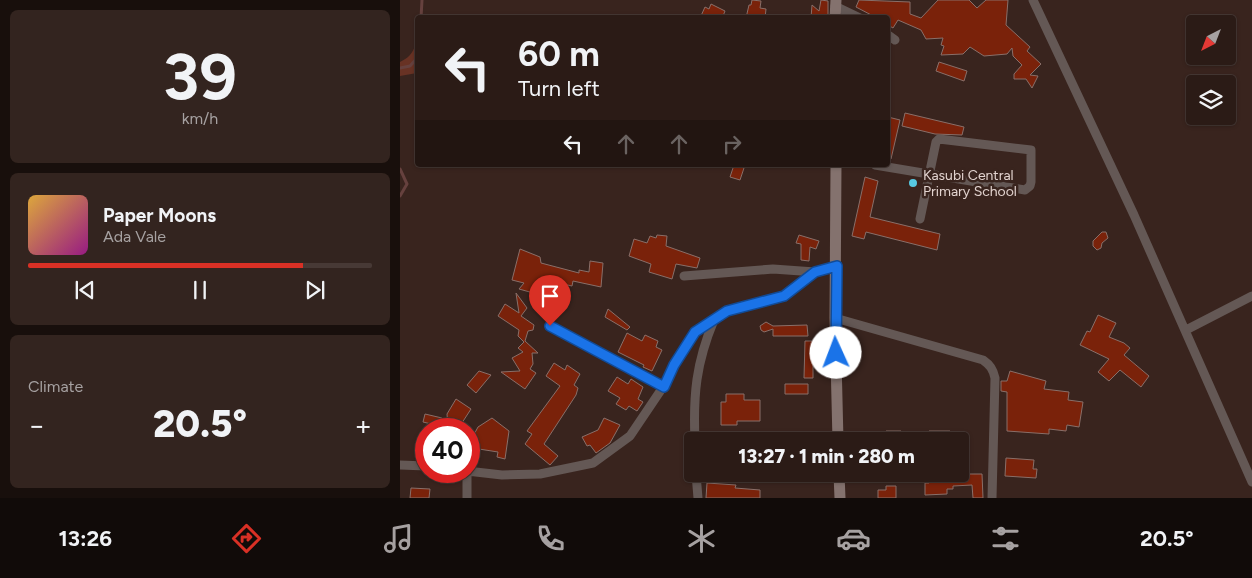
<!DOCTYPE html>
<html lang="en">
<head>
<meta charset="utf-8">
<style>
  body { margin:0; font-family:Figtree,sans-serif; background:#33241f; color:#f1f3f6; height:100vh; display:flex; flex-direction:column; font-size:19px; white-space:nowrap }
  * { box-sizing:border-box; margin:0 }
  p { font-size:16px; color:#a6a1a1 }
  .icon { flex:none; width:28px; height:28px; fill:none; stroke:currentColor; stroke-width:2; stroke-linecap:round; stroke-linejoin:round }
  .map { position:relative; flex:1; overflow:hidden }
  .drawer { display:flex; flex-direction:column; gap:10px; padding:10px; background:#180f0c; width:400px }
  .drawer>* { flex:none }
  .hud { position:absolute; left:15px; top:15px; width:475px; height:152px; border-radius:5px; box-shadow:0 1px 4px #0004,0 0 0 1px #473935; background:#2b1b16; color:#f1f3f6; overflow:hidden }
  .needle { width:32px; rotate:222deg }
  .tools { position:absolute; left:786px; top:15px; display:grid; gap:10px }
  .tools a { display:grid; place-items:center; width:50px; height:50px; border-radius:5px; background:#2b1b16; box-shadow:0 1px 4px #0004,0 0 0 1px #473935; font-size:25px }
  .speed { position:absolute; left:15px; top:418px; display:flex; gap:10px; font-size:25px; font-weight:700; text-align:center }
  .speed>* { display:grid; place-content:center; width:65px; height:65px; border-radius:50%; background:#2b1b16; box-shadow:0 1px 4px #0004,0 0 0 1px #473935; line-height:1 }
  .speed .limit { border:8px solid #d22; background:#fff; color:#111 }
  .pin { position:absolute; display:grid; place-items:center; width:42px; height:42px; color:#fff; margin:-51px -21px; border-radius:50% 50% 50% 0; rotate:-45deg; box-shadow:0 0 5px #0007 }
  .pin .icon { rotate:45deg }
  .me { position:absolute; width:55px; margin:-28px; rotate:358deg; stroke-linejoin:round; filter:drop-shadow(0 0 4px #0008) }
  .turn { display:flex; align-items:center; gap:18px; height:105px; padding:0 20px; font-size:22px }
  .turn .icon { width:65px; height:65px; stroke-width:2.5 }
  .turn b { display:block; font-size:35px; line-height:42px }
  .lanes { display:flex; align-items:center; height:48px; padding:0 20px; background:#0003; justify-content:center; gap:25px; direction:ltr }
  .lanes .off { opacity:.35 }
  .big { font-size:38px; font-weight:800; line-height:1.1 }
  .drawer .widget { flex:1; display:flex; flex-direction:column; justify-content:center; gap:8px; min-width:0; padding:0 18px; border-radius:8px; background:#33241f }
  .drawer .dial { align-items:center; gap:0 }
  .dial b { font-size:65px; line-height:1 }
  .song { display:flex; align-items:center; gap:15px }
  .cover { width:60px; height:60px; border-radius:8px; background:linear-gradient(135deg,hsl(40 70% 55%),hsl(310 70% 35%)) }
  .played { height:5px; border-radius:2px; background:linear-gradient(90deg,#d93025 80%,#473935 80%) }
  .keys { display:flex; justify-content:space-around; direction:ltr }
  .heat { display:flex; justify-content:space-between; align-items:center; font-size:28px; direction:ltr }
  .trip { position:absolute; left:284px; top:432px; width:285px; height:50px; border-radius:5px; background:#2b1b16; box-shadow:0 1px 4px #0004,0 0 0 1px #473935; font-weight:800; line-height:50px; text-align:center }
  .tab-bar { display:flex; height:80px; justify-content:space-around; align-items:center; background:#110b09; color:#a6a1a1 }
  .tab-bar .icon { width:35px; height:35px }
  .tab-bar .active { color:#d93025 }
  .tab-bar b { font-size:22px; color:#f1f3f6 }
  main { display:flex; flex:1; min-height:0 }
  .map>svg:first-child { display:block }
</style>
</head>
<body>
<main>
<section class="drawer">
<div class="widget dial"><b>39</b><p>km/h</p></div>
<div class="widget">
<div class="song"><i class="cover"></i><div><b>Paper Moons</b><p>Ada Vale</p></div></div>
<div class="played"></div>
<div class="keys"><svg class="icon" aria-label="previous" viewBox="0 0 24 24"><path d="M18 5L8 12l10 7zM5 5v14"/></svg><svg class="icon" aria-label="pause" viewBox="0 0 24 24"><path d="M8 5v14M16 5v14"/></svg><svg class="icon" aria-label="next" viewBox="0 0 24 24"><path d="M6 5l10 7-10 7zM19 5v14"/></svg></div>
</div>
<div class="widget"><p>Climate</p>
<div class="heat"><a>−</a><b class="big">20.5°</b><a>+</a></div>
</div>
</section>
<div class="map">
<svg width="852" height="498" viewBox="0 0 852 498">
  <rect width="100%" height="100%" fill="#39241e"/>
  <!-- green -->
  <path fill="#683224" d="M17 26V73L0 76V62C16 55 17 42 17 26Z"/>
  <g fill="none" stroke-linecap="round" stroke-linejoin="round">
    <!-- stream -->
    <path stroke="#66413e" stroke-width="3" d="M21 18 22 0
      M0 68 10 66 18 57
      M0 169 7 184 0 196"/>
  </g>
  <!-- building -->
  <path fill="#7a220a" stroke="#896f69" d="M352 0 361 1 360 8 366 9 365 18H346L349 5H351Z
    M421 0 428 1V18H411L412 5 419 11Z
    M459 0 510 2V14L521 18 538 0H569L577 8 586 0H608L606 25 630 47 627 51 641 64 630 75 638 76 632 88 626 79H614V74L622 65 613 56 612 48 607 54 584 56 570 47 563 54 541 55 544 46 541 45 543 38 526 39 521 30 498 20 493 28 488 25V18H477L456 7Z
    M311 4 325 11 323 16 327 18H300L305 7 309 9Z
    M539 62 567 71 564 81 536 71Z
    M505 113 564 127 562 135 535 134 502 126Z
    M488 117 500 120 491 159 488 158Z
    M334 165 344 168 340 180 330 177Z
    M465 177 478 181 470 217 540 234 537 250 466 232 464 239 452 236Z
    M702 232H706L708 238 702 243 701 248 697 250 693 246V241Z
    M257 235 267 236 266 246 300 258 297 268 276 264 272 279 249 272 251 264 229 256 234 239 247 243 250 236 256 238Z
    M399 235 419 241 416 249 410 247 409 261 401 260V244L396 243Z
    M120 249 140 257 141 263 179 273V270L189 272 190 261 203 263 201 287 173 281 172 286 163 284 162 288 141 282 137 294 119 289 124 283 112 280Z
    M116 293 127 308 121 316 134 325 133 330 128 331 125 341 138 353H132L133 364 130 369 136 373 125 389 101 372 120 371 112 358 123 352 118 348 124 342 118 336 119 330 98 316 105 304 119 313Z
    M208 309 230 327 227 330 205 317Z
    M698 315 716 323 709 337 724 343 730 348 724 355 749 376 741 387 720 370 709 381 698 372 709 359 680 345 687 331 690 332Z
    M366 322 373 326 407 325 408 336H373V329L364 332 361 330 360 326Z
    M227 333 242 341 245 335 258 341 256 347 262 350 252 371 243 367 244 365 218 352Z
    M405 341H413V378H404Z
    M154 363 165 370 167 365 180 374 174 385 178 388 176 395 144 444 158 456 150 465 125 444 132 434 127 431 160 386 146 376Z
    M79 371 91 375 76 393 67 385Z
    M610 371 646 381 644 389 669 392 668 400 683 402 679 427 667 425 666 431 649 429V434L607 431V392L601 391V381H607Z
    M217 377 228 384 231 379 243 387 238 399 243 402 237 411 229 406 226 410 216 404 220 398 208 391Z
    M385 384H408V394H385Z
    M326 394H344V400H360V421H337V425H321V402H326Z
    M56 399 71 409 58 429H48L47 414Z
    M25 414 42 418 48 428 23 422Z
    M92 418 109 431 105 459 97 457 98 452 79 449 72 458 74 443 71 440 78 427Z
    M204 418 220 425 210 443 196 453 190 445 187 446 182 437 198 430Z
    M486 431H501V441H486Z
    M529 431H550V441H529Z
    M606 458 634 460 633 469H637L636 478 605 476Z
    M564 474H582L583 498H573L572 485 553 486V489H547V494L525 495V483H529V478L564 477Z
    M307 483 336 485 335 488 360 490V498H306Z
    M486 486H496V498H478V490H486Z
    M11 488 30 489 29 498H10Z"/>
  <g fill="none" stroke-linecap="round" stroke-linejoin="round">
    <!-- street -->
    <path stroke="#645855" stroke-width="9" d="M633 0 734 215 852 482
      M435 6 460 18
      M488 35 495 40
      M475 165 625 190 630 186 631 182V150L539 139 536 142 520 219
      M284 276 373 269 415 272
      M435 318 583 360C590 365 593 369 595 378L592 498
      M150 326 263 387
      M786 330 852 296
      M295 441C293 395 296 363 314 320
      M0 465 26 466
      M67 471 102 475 140 474 193 463 230 436 263 387 274 365 295 332 327 311 384 296 415 272 437 265
      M67 471V498
      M296 474 298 498"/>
    <!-- secondary -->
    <path stroke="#84726e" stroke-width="11" d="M435 18 436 0
      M436 165 435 318 438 441
      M439 474 440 498"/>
  </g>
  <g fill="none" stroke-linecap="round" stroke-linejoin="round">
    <!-- route casing -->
    <g stroke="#114b97" stroke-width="12">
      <path id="route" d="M150 326 264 387 274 365 295 332 327 311 384 296 415 272 437 266 436 353"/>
    </g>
    <!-- route -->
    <use href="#route" stroke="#1a73e8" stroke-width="9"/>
  </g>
  <!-- markers -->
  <circle fill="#57c9e2" stroke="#39241e" stroke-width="2" cx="513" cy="183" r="5"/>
  <g text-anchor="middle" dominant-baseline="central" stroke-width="5" stroke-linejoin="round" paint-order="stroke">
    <!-- poi labels -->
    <g font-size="14" fill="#e2d3cf" stroke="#39241e" text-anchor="start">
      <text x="523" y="175">Kasubi Central<tspan x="523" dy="16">Primary School</tspan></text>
    </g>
  </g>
</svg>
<div class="tools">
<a><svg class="needle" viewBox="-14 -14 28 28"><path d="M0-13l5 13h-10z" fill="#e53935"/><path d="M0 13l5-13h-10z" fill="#a6a1a1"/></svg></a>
<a><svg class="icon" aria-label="layers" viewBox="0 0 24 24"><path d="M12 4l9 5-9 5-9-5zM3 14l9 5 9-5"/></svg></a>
</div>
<div class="speed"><div class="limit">40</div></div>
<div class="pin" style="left:150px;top:326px;background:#d93025"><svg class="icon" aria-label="arrive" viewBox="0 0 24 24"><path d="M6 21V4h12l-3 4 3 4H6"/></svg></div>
<svg class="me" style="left:436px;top:353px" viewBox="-20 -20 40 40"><circle r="19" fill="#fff"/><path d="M0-13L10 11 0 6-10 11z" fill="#1a73e8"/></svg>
<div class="trip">13:27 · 1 min · 280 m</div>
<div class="hud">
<div class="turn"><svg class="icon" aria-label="left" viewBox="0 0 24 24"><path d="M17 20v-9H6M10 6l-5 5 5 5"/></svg><div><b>60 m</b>Turn left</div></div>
<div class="lanes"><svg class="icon" aria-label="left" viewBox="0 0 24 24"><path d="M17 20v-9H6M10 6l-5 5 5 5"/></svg><svg class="icon off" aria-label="ahead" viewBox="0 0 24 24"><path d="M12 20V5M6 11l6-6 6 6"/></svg><svg class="icon off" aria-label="ahead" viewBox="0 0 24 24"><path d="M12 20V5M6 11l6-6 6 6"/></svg><svg class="icon off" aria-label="right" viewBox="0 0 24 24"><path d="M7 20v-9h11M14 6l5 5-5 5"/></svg></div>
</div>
</div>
</main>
<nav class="tab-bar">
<b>13:26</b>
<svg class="icon active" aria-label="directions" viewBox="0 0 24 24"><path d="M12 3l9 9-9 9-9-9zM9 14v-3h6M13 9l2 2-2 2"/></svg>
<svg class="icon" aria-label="music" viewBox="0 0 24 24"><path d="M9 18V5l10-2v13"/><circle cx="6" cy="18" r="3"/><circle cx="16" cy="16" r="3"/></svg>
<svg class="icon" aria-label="phone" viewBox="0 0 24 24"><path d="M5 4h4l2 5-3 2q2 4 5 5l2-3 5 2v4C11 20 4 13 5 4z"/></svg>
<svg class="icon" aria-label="climate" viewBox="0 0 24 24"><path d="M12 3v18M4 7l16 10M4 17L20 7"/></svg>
<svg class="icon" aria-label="car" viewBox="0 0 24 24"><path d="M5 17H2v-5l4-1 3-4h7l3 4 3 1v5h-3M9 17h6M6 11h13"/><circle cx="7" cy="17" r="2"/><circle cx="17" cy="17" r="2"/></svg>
<svg class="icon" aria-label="filters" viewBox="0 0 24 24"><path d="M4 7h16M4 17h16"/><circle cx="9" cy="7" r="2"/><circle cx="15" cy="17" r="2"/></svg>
<b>20.5°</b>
</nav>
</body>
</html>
